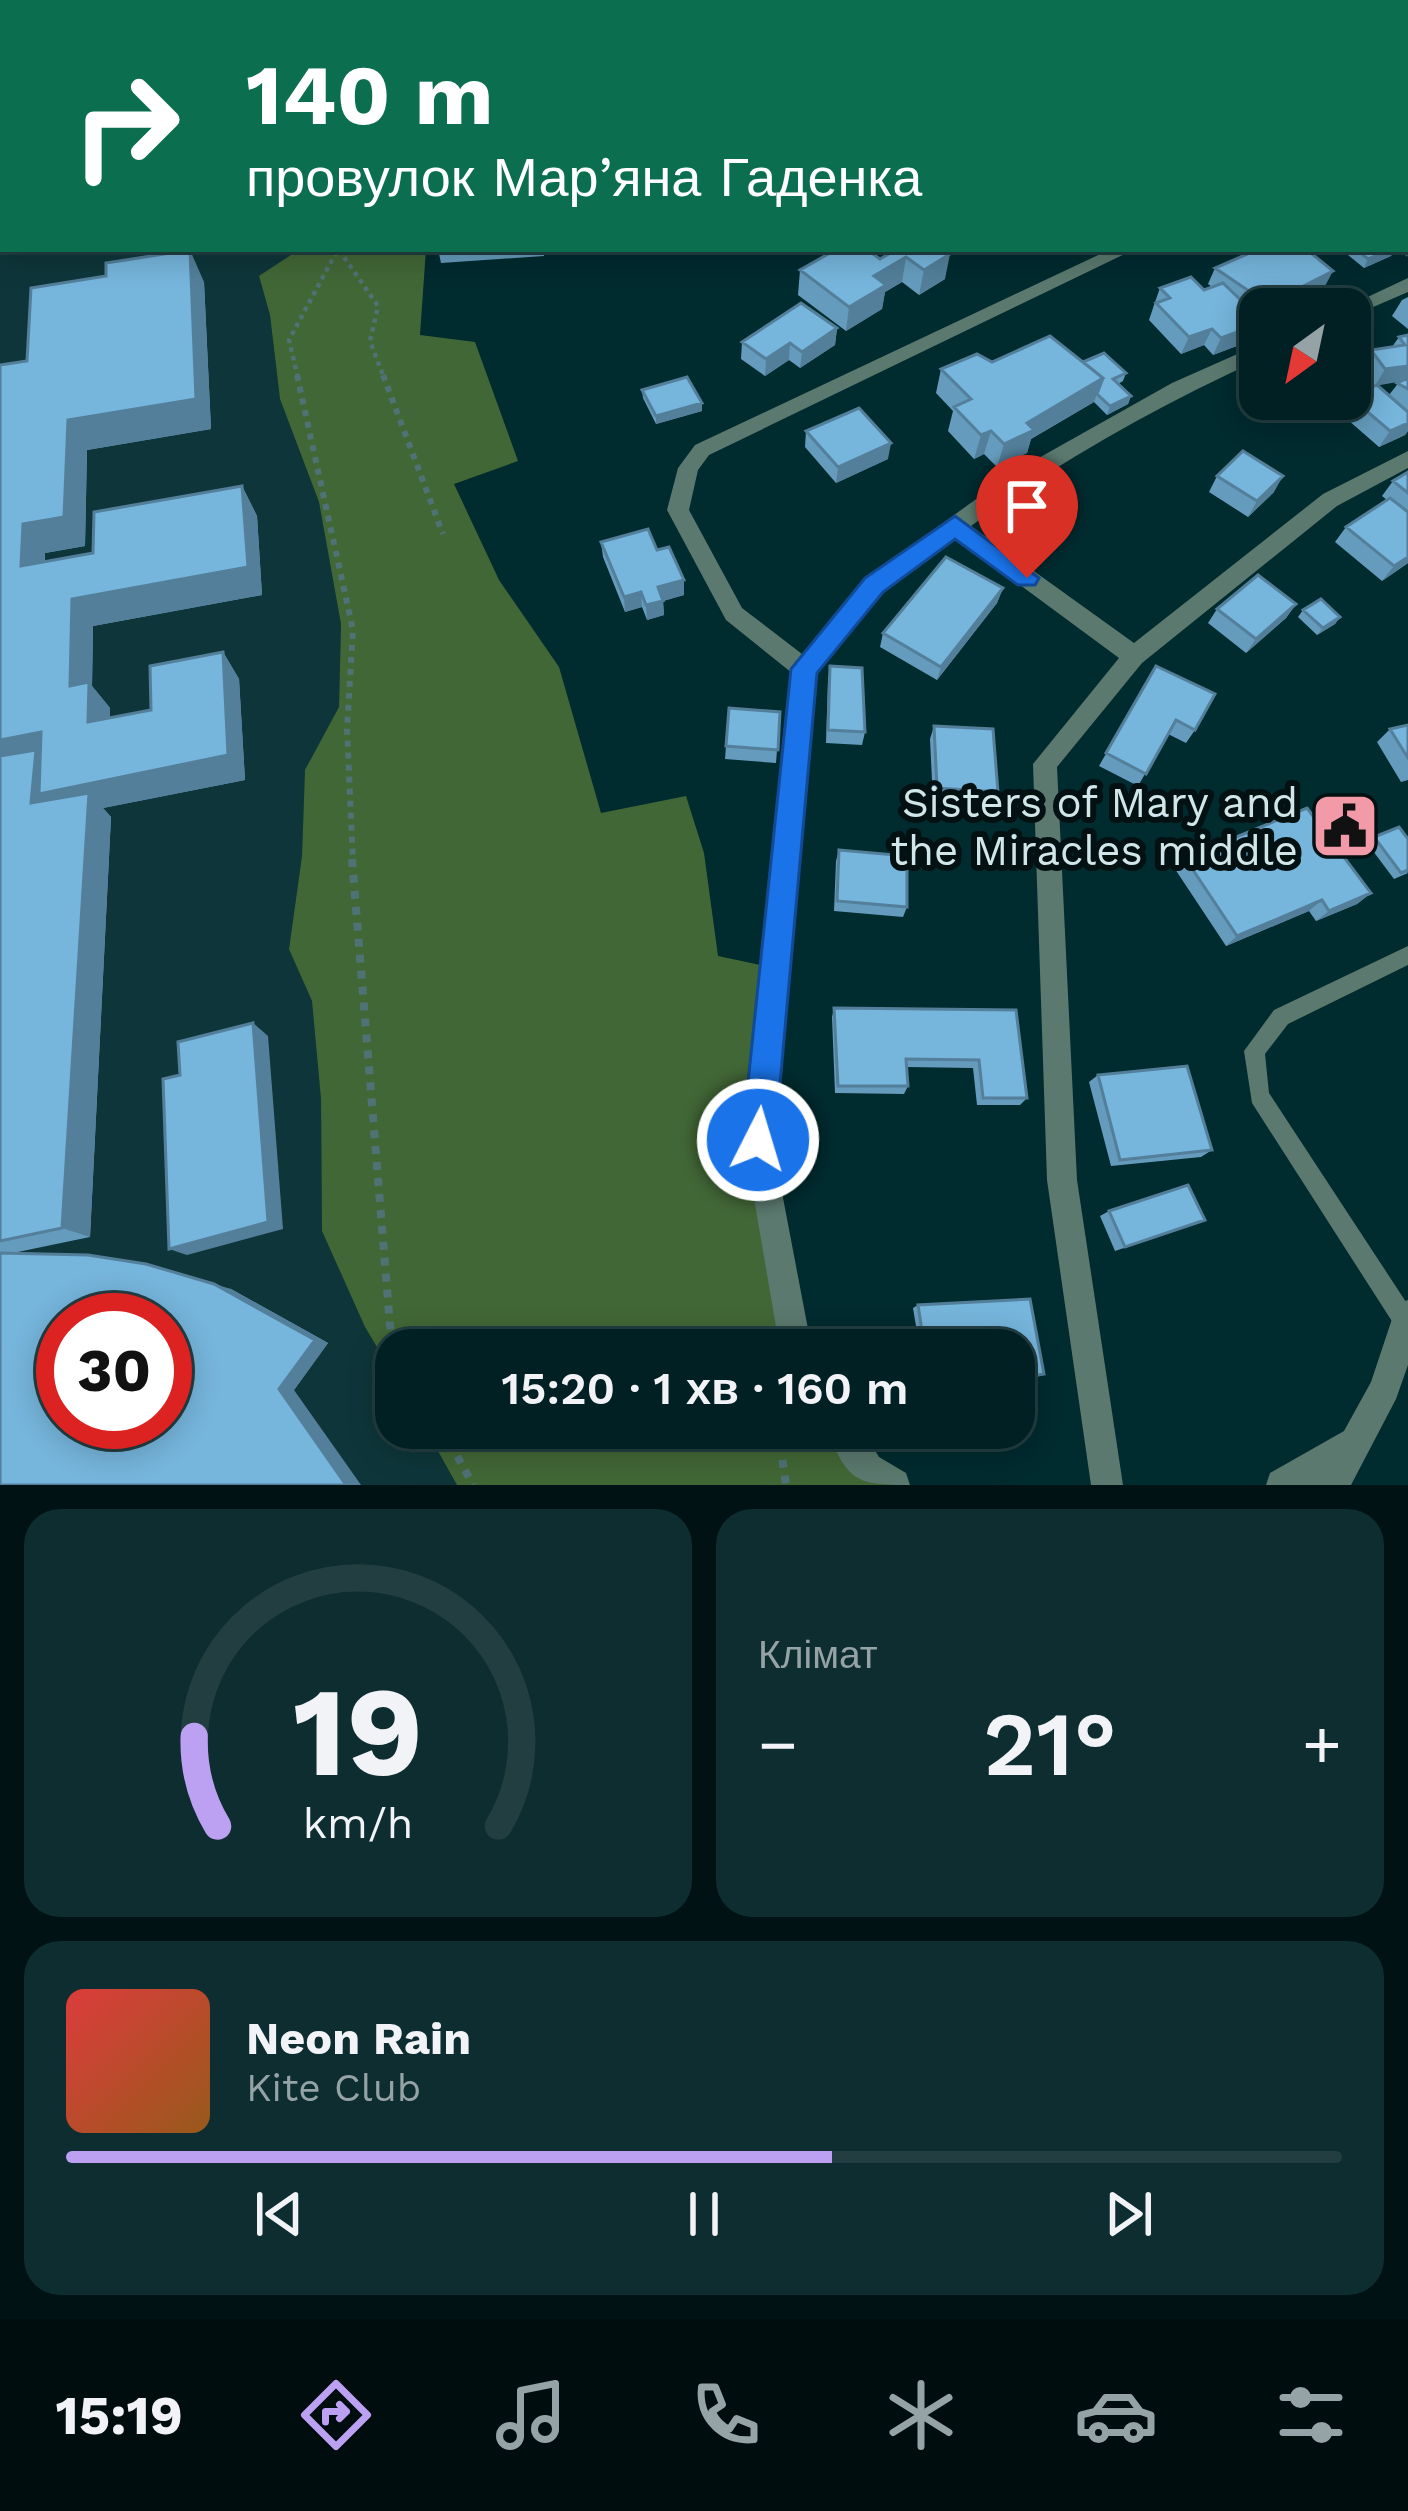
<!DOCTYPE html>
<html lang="uk">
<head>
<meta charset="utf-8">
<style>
  body { margin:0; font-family:"Work Sans",sans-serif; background:#0e2d30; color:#f1f3f6; height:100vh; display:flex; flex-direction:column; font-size:45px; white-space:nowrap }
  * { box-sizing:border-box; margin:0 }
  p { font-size:39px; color:#95a3a6 }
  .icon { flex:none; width:66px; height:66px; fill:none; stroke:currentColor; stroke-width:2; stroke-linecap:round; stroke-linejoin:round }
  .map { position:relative; height:1485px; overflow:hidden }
  .details { display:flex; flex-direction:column; gap:24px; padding:24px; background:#001213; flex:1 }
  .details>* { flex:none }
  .guide { position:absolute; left:0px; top:0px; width:1410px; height:252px; box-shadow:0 6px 30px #0003,0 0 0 3px #223e41; background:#0b6e4f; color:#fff; overflow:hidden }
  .needle { width:78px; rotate:213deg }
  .fabs { position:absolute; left:1239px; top:288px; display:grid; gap:24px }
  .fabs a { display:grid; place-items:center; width:132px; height:132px; border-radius:24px; background:#002023; box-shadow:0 6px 30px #0003,0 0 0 3px #223e41; font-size:60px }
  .speed { position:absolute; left:36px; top:1293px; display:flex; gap:24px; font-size:60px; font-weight:700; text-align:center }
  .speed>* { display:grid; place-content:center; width:156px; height:156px; border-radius:50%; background:#002023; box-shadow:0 6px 30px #0003,0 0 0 3px #223e41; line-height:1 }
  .speed .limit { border:18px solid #d22; background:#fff; color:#111 }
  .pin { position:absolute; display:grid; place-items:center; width:102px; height:102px; color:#fff; margin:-123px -51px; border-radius:50% 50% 50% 0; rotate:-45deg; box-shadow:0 0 12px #0007 }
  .pin .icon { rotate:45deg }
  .me { position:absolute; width:132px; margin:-66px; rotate:5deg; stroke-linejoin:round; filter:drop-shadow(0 0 9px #0008) }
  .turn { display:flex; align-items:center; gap:42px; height:252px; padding:0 48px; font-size:54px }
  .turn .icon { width:156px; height:156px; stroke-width:2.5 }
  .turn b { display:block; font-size:84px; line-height:102px }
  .big { font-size:90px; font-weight:600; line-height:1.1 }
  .details .card { flex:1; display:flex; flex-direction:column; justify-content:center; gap:18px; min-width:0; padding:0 42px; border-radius:36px; background:#0e2d30 }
  .details .dial { align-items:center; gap:0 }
  .dial svg { height:312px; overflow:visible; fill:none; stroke:#223e41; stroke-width:7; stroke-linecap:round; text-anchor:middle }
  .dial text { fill:#f1f3f6; stroke:none }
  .song { display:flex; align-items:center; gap:36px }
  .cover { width:144px; height:144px; border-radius:18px; background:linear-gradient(135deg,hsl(0 70% 55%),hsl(30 70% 35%)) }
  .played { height:12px; border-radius:6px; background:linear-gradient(90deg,#bca0f2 60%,#223e41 60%) }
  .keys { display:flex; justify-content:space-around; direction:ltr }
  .heat { display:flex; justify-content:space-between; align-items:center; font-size:66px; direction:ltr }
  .details .tiles { flex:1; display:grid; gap:24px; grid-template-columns:1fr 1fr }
  .card:last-child { grid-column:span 2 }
  .trip { position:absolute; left:375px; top:1329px; width:660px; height:120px; border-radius:36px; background:#002023; box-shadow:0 6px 30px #0003,0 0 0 3px #223e41; font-weight:600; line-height:120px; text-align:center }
  .tabs { display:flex; height:192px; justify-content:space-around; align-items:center; background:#000d0e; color:#95a3a6 }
  .tabs .icon { width:84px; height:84px }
  .tabs .current { color:#bca0f2 }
  .tabs b { font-size:54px; color:#f1f3f6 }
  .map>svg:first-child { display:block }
</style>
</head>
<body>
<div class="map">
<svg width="1408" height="1485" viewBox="0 0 1408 1485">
  <rect width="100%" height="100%" fill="#002b2f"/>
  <!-- built -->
  <path fill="#0e363a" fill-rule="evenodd" d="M0 0 175 3H3V249H300L259 277 270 315 280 399 319 502 341 624 339 707 305 771 302 856 289 948 312 1001 321 1099 322 1231 365 1327 396 1379V1428H425L457 1485H0ZM63 1320H165V1422H63Z"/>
  <!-- forest -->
  <path fill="#426736" d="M300 249H426L420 335 475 342 518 461 454 484 499 580 559 667 601 813 686 796 704 853 718 956 775 968 758 1140 796 1350H396V1379L365 1327 322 1231 321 1099 312 1001 289 949 302 856 305 770 339 707 341 624 319 502 280 399 270 315 259 276Z
    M425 1428H842L868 1468 894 1485H457Z"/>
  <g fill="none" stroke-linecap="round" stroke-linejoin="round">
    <!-- path-far2 -->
    <path stroke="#4f7275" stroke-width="4.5" stroke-dasharray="4.5 4.5" stroke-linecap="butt" d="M1399 249 1408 255
      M339 250 378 306 370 341 384 378
      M298 378 289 340 338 249"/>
    <!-- path-far1 -->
    <path stroke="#4f7275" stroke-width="6" stroke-dasharray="6 6" stroke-linecap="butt" d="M297 375 353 630 347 729 353 862
      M383 375 443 534"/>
    <!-- path -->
    <path stroke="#4f7275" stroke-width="8" stroke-dasharray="8 8" stroke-linecap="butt" d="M352 859 391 1338 398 1350
      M442 1428 473 1485
      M778 1428 786 1485"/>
    <!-- service -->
    <path fill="#5b796e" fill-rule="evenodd" d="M853 0 849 3H832L836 0Z
      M1408 946V965L1288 1024 1265 1054 1269 1093 1408 1305V1327L1403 1330 1395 1326 1252 1103 1244 1051 1274 1010Z"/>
    <!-- minor -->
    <path fill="#5b796e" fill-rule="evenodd" d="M153 0H169L171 3H155Z
      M441 0H457L458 3H442Z
      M1252 0H1272L1274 3H1254Z
      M1407 71H1408V82H1407Z
      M1407 92H1408V102H1407Z
      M1111 249H1135L709 455 698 470 689 510 742 608 802 654 866 579 1012 473 1172 383 1260 344V359C1159 406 1060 460 971 526L1134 643 1323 494 1408 451V468L1337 506 1142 663 1057 767 1077 1180 1123 1485H1091L1047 1180 1033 764 1119 658 955 537 882 591 815 672 772 1140 812 1350H780L744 1140 792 673 726 620 667 510 678 468 695 445Z
      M1408 278V292L1350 317V309H1342Z
      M1408 1300V1365L1396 1399 1351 1485H1266L1270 1473 1344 1431 1371 1382 1397 1304Z
      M826 1428H861L879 1457 906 1473 910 1485C856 1485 848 1482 826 1428Z"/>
  </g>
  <!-- wall -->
  <path fill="#659cbd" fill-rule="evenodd" d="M1319 0H1381L1375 3H1324Z
    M438 249H544V256L441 263Z
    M886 249H943L945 279 919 295 902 282 885 292 882 309 846 331 798 295 800 270 880 259 885 256Z
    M1352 249H1395L1391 256 1364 268 1348 255Z
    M1215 268 1324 288 1283 309H1260V321L1252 315 1247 324 1251 327 1242 344 1213 355 1204 345 1181 354 1149 320 1154 305 1160 288 1204 290 1212 287 1208 284Z
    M204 282 211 429 87 450 85 546 45 553V562L93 553 242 486 257 516 262 595 93 626 92 686 110 708V718L151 710 223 652 239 679 245 780 103 808 111 817 90 1237 8 1254 231 1289 328 1343 294 1390 0 1485V365L27 361Z
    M1408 297V329L1392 316 1402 300Z
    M837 328 835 345 800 368 789 360 765 376 741 359 742 342Z
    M1408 335V431L1405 435 1379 447 1340 413 1350 397 1375 386 1361 367 1371 350 1392 347 1399 337ZM1400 381 1389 395 1377 385Z
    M992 362H1083L1126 373 1123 381 1118 384 1131 396 1128 404 1107 415 1094 402 1031 439 1027 453 997 467 984 454 974 459 948 431 953 411 936 393 941 369Z
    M642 390 702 411 656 424 643 398Z
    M806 431 888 459 836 483 805 447Z
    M1408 472V563L1382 581 1335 542 1346 527 1387 500 1382 496 1393 481Z
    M1217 476 1274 492 1248 517 1209 492Z
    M601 542 657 550 684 595 663 601 664 615 647 620 642 607 625 612 603 557Z
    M1003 588 997 603 937 680 880 647 883 633Z
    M1296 604 1286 618 1246 653 1208 623 1217 609Z
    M1303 610 1340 617 1335 624 1317 635 1298 617Z
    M830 666 865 732 862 745 826 743 828 680Z
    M1156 666 1195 730 1186 743 1168 734 1138 786 1099 766Z
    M729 708 780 712 776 763 725 759Z
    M1408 725V780L1401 782 1377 742 1390 729Z
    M934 726 998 792 992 804 933 801 930 739Z
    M1374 837 1408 873 1394 879 1367 843Z
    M839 850 907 907 903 917 834 911 836 861Z
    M1185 858 1371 893 1357 904 1316 921 1309 911 1226 946 1175 869Z
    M834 1008 1016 1010 1027 1098 1020 1105H977L973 1068 907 1067 908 1086 904 1094 835 1093 832 1017Z
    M1098 1075 1212 1150 1201 1157 1111 1166 1089 1082Z
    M1109 1211 1193 1225 1115 1251 1100 1216Z
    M918 1305 1014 1350H920L913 1308Z"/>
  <!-- shaded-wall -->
  <path fill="#537f9a" d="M1357 0H1381L1375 3H1355Z
    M1392 249H1395L1391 256 1364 268 1368 259Z
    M190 250 204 282 211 429 87 450 85 546 45 553 43 594 21 566 23 524 68 420Z
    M950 254 945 279 919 295 924 270Z
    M906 257 902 282 885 292 882 309 846 331 849 307 874 276Z
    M1333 271 1324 288 1283 309H1266L1268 304Z
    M1251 327 1242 344 1213 355 1221 338Z
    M837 328 835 345 800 368 802 352Z
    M1212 329 1204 345 1181 354 1189 337Z
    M790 343 789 360 765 376 766 359Z
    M1408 366V380L1375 386 1385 369Z
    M1103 378 1094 402 1031 439 1027 453 997 467 1004 444 1027 423Z
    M1131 396 1128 404 1107 415 1110 406Z
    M702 403V411L656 424V416Z
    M1408 423V431L1405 435 1379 447 1390 431Z
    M991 431 984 454 974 459 981 435Z
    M891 443 888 459 836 483 838 467Z
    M1283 476 1274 492 1248 517 1257 501Z
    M242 486 257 516 262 595 93 626 92 686 110 708V747L88 722 70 686 72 599Z
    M1408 557V563L1382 581 1394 566Z
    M684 580V595L663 601 664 615 647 620 646 605 658 587Z
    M1003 588 997 603 937 680 941 667Z
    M641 592 642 607 625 612 624 597Z
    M1296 604 1286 618 1246 653 1256 639Z
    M1340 617 1335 624 1317 635 1323 628Z
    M223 652 239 679 245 780 103 808 111 817 90 1237 62 1228 31 803 0 770V740L41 732 59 789Z
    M1371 893 1357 904 1316 921 1329 911Z
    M1322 900 1309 911 1226 946 1237 936Z
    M253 1023 268 1036 283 1229 187 1255 169 1249Z
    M214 1284 231 1289 328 1343 294 1390 361 1485H346L279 1389Z"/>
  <!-- building -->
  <path fill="#76b5dc" stroke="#537f9a" stroke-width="3" fill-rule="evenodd" d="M837 249H866L880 259 897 249H943L950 254 924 270 906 257 874 276 886 285 849 307 800 270Z
    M1259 249H1306L1333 271 1268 304 1215 268Z
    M1356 249H1392L1368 259Z
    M190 250 196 399 68 420 64 517 23 524 21 566 93 553 94 512 242 486 248 567 72 599 70 686 89 682 88 722 151 710 150 666 223 652 228 755 39 794 41 732 0 740V365L27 361 31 288 106 276V263Z
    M1191 277 1204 290 1223 283 1253 312 1240 317 1251 327 1221 338 1212 329 1189 337 1156 303 1170 298 1160 288Z
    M801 303 837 328 802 352 790 343 766 359 742 342Z
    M1408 335V366L1385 369 1371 350 1405 345 1399 337Z
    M1050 336 1103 378 1027 423 1034 430 1004 444 991 431 981 435 954 407 971 399 941 369 977 354 992 362Z
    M1104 353 1126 373 1113 379 1131 396 1110 406 1097 394 1103 378 1083 362Z
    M687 377 702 403 656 416 642 390Z
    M1408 378V389L1397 383Z
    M1377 385 1408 412V423L1390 431 1350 397Z
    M859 408 891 443 838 467 806 431Z
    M1243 451 1283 476 1257 501 1217 476Z
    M1408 472V493L1393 481Z
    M1390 498 1408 512V557L1394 566 1346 527Z
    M648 529 657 550 669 547 684 580 658 587 663 601 646 605 641 592 624 597 601 542Z
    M946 557 1003 588 941 667 883 633Z
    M1258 575 1296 604 1256 639 1217 609Z
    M1321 599 1340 617 1323 628 1303 610Z
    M830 666 862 668 865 732 828 730Z
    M1156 666 1215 694 1195 730 1176 720 1146 774 1106 753Z
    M729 708 780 712 778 750 726 746Z
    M1408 725V758L1390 729Z
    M934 726 993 729 998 792 937 788Z
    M36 750 31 803 89 793 62 1228 0 1241V756Z
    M1307 808 1371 893 1329 911 1322 900 1237 936 1185 858Z
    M1399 827 1408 839V870L1401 873 1374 837Z
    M839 850 907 856V907L837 901Z
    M834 1008 1016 1010 1027 1098H983L979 1060 906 1059 908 1086H838Z
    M253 1023 268 1222 169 1249 163 1079 180 1075 178 1042Z
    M1187 1066 1212 1150 1120 1160 1098 1075Z
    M1188 1185 1205 1220 1125 1247 1109 1211Z
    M0 1253 88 1255 146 1264 214 1284 315 1340 279 1389 346 1485H0ZM63 1320H165V1422H63Z
    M1030 1299 1044 1374 1014 1379V1350H925L918 1305Z"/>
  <!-- route -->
  <path fill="#1a73e8" stroke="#114b97" stroke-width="3" d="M955 516 1039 578 1035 585H1018L955 539 883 592 817 673 775 1140 770 1151 758 1156 747 1151 742 1140 791 669 865 578Z"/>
  <!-- icons -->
  <defs>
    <g id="civic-square" transform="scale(3.45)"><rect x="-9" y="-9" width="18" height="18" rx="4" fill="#f39aa9" stroke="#031112"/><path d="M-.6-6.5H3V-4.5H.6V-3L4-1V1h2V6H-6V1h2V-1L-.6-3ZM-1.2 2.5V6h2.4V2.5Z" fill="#111"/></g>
  </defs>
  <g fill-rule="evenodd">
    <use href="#civic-square" x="1345" y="826"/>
  </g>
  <g text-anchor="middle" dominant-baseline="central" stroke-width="12" stroke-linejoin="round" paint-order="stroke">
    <!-- poi labels -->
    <g font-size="42" fill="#d1e6e8" stroke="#031112" text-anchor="end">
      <text x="1298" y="802">Sisters of Mary and<tspan x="1298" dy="48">the Miracles middle</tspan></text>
    </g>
  </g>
</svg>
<div class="fabs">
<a><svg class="needle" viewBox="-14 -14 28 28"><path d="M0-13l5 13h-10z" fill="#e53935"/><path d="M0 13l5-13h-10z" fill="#95a3a6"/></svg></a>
</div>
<div class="speed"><div class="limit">30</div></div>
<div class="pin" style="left:1027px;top:578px;background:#d93025"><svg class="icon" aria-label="arrive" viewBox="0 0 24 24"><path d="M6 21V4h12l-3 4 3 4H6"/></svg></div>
<svg class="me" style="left:758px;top:1140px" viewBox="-20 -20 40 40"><circle r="17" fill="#1a73e8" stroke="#fff" stroke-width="3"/><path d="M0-11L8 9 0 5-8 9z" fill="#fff"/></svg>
<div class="trip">15:20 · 1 хв · 160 m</div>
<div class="guide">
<div class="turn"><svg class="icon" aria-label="right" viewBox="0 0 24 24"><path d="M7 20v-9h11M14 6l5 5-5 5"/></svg><div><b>140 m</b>провулок Мар’яна Гаденка</div></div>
</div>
</div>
<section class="details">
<div class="tiles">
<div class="card dial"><svg viewBox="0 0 100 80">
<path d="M14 69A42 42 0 1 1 86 69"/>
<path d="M14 69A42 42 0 0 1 8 46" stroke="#bca0f2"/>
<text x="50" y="56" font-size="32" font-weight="700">19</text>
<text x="50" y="72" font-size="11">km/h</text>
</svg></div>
<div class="card"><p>Клімат</p>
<div class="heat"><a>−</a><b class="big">21°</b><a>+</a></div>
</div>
<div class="card">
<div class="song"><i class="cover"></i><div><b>Neon Rain</b><p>Kite Club</p></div></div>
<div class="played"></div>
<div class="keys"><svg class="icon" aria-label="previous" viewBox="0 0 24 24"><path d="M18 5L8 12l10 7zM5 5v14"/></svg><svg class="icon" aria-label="pause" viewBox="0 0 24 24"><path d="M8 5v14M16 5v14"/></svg><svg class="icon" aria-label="next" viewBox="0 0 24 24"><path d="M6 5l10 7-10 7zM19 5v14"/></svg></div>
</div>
</div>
</section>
<nav class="tabs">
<b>15:19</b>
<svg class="icon current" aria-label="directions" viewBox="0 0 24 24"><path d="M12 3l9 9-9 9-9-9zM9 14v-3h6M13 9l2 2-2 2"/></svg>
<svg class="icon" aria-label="music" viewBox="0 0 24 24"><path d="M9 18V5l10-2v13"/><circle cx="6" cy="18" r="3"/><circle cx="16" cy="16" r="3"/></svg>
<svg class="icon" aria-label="phone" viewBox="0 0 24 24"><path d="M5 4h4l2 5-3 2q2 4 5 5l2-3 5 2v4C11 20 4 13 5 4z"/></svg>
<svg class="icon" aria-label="climate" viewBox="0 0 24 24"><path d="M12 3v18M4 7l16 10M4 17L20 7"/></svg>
<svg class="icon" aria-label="car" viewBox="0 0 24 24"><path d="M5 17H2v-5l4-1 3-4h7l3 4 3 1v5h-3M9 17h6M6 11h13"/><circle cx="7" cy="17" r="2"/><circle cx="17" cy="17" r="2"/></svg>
<svg class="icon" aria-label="filters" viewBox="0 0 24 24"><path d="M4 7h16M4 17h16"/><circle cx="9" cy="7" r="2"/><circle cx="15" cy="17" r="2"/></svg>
</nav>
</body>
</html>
